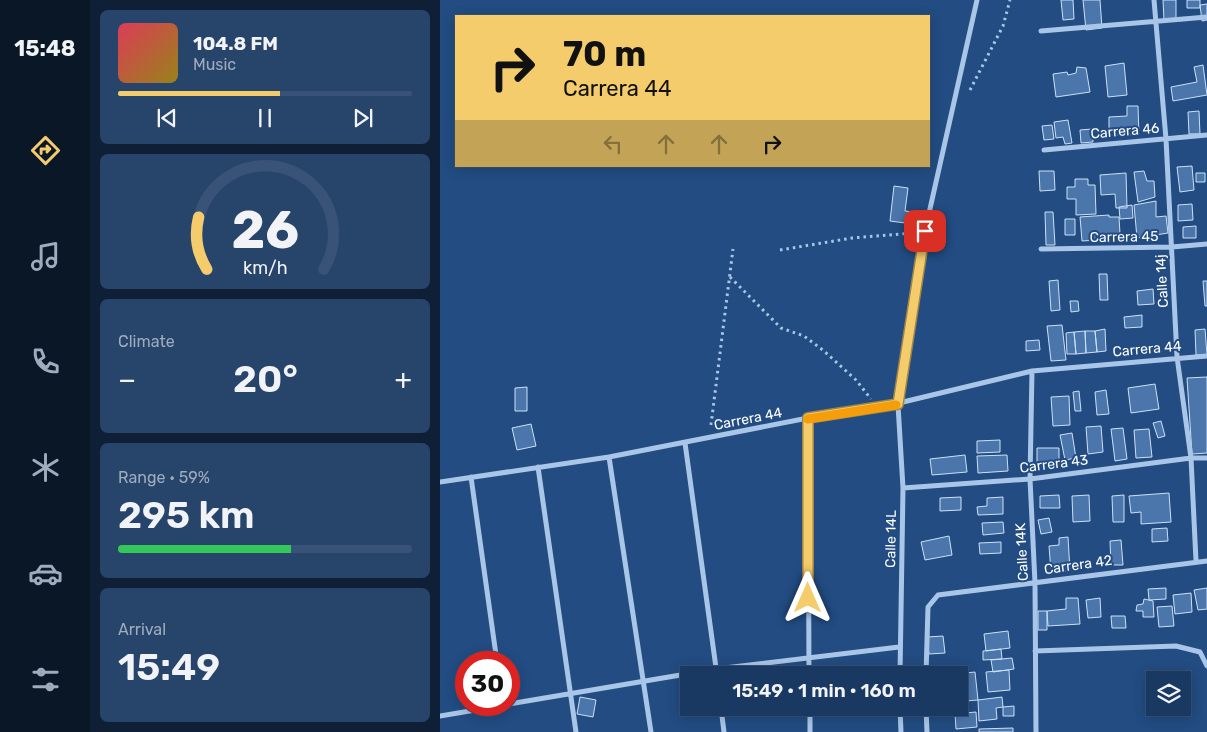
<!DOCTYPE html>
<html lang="en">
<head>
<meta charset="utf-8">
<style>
  body { margin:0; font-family:Rubik,sans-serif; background:#27446b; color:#f1f3f6; height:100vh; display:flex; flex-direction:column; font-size:19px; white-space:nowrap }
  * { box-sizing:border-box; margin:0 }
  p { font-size:16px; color:#9facbe }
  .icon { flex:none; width:28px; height:28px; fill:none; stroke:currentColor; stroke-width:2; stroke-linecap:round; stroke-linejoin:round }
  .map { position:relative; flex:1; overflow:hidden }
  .panel { display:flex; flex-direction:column; gap:10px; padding:10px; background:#0e1f36; width:350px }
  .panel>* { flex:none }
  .top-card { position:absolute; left:15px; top:15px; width:475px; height:152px; border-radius:0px; box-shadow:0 2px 12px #0003,0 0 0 1px #385377; background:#f4cc6b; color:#111; overflow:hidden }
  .controls { position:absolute; left:706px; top:671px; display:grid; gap:10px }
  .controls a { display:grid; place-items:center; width:45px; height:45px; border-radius:0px; background:#1a3962; box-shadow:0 2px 12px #0003,0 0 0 1px #385377; font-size:25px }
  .speed { position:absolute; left:15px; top:651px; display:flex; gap:10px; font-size:25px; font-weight:700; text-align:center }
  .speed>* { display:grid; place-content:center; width:65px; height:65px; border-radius:50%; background:#1a3962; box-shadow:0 2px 12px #0003,0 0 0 1px #385377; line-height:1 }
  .speed .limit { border:8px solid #d22; background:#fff; color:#111 }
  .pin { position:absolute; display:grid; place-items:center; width:42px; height:42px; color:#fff; margin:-21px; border-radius:10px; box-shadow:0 2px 8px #0006 }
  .me { position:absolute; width:55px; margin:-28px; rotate:0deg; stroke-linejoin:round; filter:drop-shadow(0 0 4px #0008) }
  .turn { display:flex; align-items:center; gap:18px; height:105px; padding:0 25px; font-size:22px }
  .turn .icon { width:65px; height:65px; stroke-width:2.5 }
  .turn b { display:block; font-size:35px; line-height:42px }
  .lanes { display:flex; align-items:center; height:48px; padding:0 25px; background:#0003; justify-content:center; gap:25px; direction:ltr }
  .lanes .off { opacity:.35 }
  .big { font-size:38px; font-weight:600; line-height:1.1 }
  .panel .widget { flex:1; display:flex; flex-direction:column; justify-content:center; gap:8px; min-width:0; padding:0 18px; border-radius:8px; background:#27446b }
  .panel .dial { align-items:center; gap:0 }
  .dial svg { height:130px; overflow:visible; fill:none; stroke:#385377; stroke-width:7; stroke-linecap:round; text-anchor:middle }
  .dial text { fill:#f1f3f6; stroke:none }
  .song { display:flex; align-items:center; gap:15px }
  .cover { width:60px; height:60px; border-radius:8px; background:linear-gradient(135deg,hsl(350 70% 55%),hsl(50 70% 35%)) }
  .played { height:5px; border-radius:2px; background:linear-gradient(90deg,#f4cc6b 55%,#385377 55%) }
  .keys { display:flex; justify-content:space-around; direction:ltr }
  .heat { display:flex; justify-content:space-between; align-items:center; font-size:28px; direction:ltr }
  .charge { height:8px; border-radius:4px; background:linear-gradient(90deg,#34c759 59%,#385377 0) }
  .trip { position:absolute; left:240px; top:666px; width:288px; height:50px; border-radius:0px; background:#1a3962; box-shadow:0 2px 12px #0003,0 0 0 1px #385377; font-weight:600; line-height:50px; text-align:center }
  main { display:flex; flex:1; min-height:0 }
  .tabs { display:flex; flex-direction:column; width:90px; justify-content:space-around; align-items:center; background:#0a1727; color:#9facbe }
  .tabs .icon { width:35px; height:35px }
  .tabs .selected { color:#f4cc6b }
  .tabs b { font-size:22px; color:#f1f3f6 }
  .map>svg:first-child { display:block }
</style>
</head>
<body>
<main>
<nav class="tabs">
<b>15:48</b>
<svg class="icon selected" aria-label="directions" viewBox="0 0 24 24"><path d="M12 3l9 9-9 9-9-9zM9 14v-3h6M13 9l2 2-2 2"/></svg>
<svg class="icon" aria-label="music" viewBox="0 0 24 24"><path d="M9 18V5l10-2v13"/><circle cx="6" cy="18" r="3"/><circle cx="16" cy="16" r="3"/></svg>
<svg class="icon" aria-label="phone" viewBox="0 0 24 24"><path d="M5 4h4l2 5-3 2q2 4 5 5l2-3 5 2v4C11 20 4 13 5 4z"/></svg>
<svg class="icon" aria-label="climate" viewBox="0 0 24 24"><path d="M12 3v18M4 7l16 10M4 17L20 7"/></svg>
<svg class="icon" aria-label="car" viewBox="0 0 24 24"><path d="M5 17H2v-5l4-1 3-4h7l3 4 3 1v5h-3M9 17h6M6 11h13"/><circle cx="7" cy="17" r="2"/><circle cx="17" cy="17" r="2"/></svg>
<svg class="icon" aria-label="filters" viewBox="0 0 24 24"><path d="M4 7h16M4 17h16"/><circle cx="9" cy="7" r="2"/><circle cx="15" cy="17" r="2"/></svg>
</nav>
<section class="panel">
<div class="widget">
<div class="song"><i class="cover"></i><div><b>104.8 FM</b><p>Music</p></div></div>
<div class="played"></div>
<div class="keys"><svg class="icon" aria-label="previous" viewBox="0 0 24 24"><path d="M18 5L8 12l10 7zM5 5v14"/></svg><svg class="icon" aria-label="pause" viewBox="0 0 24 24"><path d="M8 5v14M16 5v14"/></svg><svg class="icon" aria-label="next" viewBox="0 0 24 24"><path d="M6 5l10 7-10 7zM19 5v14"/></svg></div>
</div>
<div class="widget dial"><svg viewBox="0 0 100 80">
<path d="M14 69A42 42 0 1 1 86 69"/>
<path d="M14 69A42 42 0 0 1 9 37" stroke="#f4cc6b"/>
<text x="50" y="56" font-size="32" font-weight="700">26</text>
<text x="50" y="72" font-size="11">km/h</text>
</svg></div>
<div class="widget"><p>Climate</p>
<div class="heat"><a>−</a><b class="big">20°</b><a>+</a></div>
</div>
<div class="widget"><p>Range · 59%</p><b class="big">295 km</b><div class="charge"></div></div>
<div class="widget"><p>Arrival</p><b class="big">15:49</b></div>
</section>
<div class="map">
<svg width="767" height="732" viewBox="0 0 767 732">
  <rect width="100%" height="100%" fill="#224c82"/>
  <!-- building -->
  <path fill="#4b76ab" stroke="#cde0f6" d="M621 0H633L634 19 623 20Z
    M643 0H660L662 28 646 30Z
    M723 0H736V19L724 20Z
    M747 0H760V8H747Z
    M767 4V20L762 21 760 5Z
    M684 63 687 95 668 97 665 66Z
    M763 65 767 95 733 101 731 87 757 82 754 67Z
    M637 67 646 68 650 92 616 97 613 74 627 72 628 75 636 73Z
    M687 106H698L699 135H669V117L687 116Z
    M759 111 760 134H749L748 112Z
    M628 120 632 143 625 144 623 137 616 138 614 122Z
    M612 125 614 139 604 140 602 126Z
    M652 129 653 142 641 143 640 130Z
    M752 166 754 190 740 192 737 167Z
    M599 171H614L615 190 600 191Z
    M704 171 707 181H714L715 197 698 202 694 172Z
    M686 173 687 208H676L675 194 661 195 660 175Z
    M756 173H765V182H756Z
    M635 179H648V185H655L656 214 636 215V199H627V187H635Z
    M454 186 468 188 465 211 474 212 473 224 450 221Z
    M716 201V217L726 216 728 233 697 238 694 205Z
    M752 204 753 220 738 221V205Z
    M692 205 693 218 680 219 679 207Z
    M605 212H613L615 245H606Z
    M669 215V217H679L680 234 673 235V239L642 241 640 217Z
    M625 219H635V235H625Z
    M756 226V238H743V227Z
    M659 274H667L668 300H660Z
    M618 280 620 310 611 311 609 281Z
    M763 281H767V306H765Z
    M713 289 714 304 698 305 697 291Z
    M630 301H638L639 311 631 312Z
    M702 315V327L685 328 684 317Z
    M622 325 626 360 611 361 607 326Z
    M665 329 666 351 657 352 655 331Z
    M765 329 767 355H756L755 330Z
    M645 331 646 353 636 354 634 332Z
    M645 331H655L657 352 646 353Z
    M634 332 636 354H627L626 333Z
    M599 340 600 350 586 351V341Z
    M767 377V453L752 454 747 378Z
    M715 384 719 409 691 413 688 388Z
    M87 387V411H75V388Z
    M666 390 669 414 657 415 655 392Z
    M639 391 641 411H635L633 392Z
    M629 396 630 425 613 426 611 397Z
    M721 421 725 436 718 438 713 423Z
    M91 424 96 446 77 450 72 428Z
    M661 426 663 452 648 454 646 427Z
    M683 428 687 459 675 461 671 429Z
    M709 429 712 457 696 458 694 430Z
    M632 433 636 458 625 460 620 435Z
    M560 440V452L537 453V441Z
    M597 448H619V466H597Z
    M525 455 527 472 492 475 490 459Z
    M567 455 568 471 538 473 537 456Z
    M729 493 731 522 701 524V512L691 513 689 496Z
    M619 495 620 508H600V496Z
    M649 495 650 521 633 522 632 496Z
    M684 495V522H673L672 496Z
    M521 497V510L500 511V498Z
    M563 497V514L538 515 537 507 547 506V498Z
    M609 518 612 532 601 534 598 520Z
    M563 522 564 533 543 535 542 523Z
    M727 528 728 541 712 542V529Z
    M509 536 512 555 485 560 481 542Z
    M628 537 630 571 611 572 609 546 619 545V538Z
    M681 540 683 565H671L670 541Z
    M561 542V553L540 554 539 543Z
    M726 588V599L709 600 708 589Z
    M767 588V609L758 610 754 590Z
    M751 593 752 612 735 614 733 595Z
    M626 598H638L640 624 608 626 607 611 626 609Z
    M660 598 661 617 648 618 646 600Z
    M704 599 713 601 714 617H703V611H696L697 605 703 604Z
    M732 606 734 626 719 627 717 607Z
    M598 611H607V630H598Z
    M671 616H685L686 628H672Z
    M568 631 570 648 546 651 544 634Z
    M503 636 505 653 489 654 487 637Z
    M561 649 562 659 543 660V651Z
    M572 658 574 669 553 672 551 660Z
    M569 670 570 690 548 692 546 672Z
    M535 672 538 700 526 701 525 691H519V675L516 674Z
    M140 697 156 700 153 717 137 714Z
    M562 697 563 707 556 708 557 719 539 721 538 700Z
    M574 706V716H563V707Z
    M536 712 537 727 516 729 515 714Z
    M573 728V732H539V729Z"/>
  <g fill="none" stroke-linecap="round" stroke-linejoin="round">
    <!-- path -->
    <path stroke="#a9c6e8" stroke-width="3" stroke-dasharray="2.5 4" stroke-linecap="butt" d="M530 90 563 26 570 0
      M340 250 412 238 473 233
      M290 277 341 328 364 336 384 351 416 380 431 399
      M271 425 293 249"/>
    <!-- minor -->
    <path stroke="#a9c6e8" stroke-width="5" d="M714 0 726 139 737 357 751 458 756 561
      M601 31 767 17
      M604 150 767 135
      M601 249 732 247 767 244
      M592 371 590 479 595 583 596 732
      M368 418 369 675
      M245 443 277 675
      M169 457 211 732
      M98 467 136 732
      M31 477 57 662
      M0 482 169 457 368 418 434 409 592 371 767 356
      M463 488 590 479 751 458H767
      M595 651 736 646 760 652 767 666
      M460 675 463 488 458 405 485 231 537 0
      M486 675 488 607 498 595 767 561
      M69 704 276 669 459 647
      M281 708 284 732
      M370 708V732
      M460 708 461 732
      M486 708 487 732
      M0 716 65 705"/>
  </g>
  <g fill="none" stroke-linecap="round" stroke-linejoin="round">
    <!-- route casing -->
    <g stroke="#9f8546" stroke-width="12">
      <path id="route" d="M368 598V418L458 404 485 231"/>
    </g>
    <!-- route -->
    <use href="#route" stroke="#f4cc6b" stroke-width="9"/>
    <!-- slow -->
    <path stroke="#f59e0b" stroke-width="9" d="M368 419 456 405"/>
  </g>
  <g text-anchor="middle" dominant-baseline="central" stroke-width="4" stroke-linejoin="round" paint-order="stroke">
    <!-- street labels -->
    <g font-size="14" fill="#fff" stroke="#224c82">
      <text transform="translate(685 131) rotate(-5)">Carrera 46</text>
      <text transform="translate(684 237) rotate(-1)">Carrera 45</text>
      <text transform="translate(722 281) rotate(-93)">Calle 14j</text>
      <text transform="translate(707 349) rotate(-5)">Carrera 44</text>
      <text transform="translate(308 419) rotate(-11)">Carrera 44</text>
      <text transform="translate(614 464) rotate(-7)">Carrera 43</text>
      <text transform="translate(451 539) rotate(-89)">Calle 14L</text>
      <text transform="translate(582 552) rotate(-93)">Calle 14K</text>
      <text transform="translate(638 565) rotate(-8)">Carrera 42</text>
    </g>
  </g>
</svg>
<div class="controls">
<a><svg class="icon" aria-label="layers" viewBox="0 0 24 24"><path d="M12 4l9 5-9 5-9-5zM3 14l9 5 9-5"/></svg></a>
</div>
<div class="speed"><div class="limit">30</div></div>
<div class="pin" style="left:485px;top:231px;background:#d93025"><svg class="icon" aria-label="arrive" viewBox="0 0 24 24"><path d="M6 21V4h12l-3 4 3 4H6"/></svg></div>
<svg class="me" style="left:368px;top:598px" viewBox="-20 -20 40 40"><path d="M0-17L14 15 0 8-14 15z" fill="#f4cc6b" stroke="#fff" stroke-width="4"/></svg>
<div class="trip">15:49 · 1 min · 160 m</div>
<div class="top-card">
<div class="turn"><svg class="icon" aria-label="right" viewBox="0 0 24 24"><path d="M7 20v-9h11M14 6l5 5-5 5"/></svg><div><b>70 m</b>Carrera 44</div></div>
<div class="lanes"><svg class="icon off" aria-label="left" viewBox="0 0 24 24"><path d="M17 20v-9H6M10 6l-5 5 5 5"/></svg><svg class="icon off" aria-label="ahead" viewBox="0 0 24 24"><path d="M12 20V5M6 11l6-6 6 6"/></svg><svg class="icon off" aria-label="ahead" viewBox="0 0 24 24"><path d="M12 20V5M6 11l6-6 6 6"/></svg><svg class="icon" aria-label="right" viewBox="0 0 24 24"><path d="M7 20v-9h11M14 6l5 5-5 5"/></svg></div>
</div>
</div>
</main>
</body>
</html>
